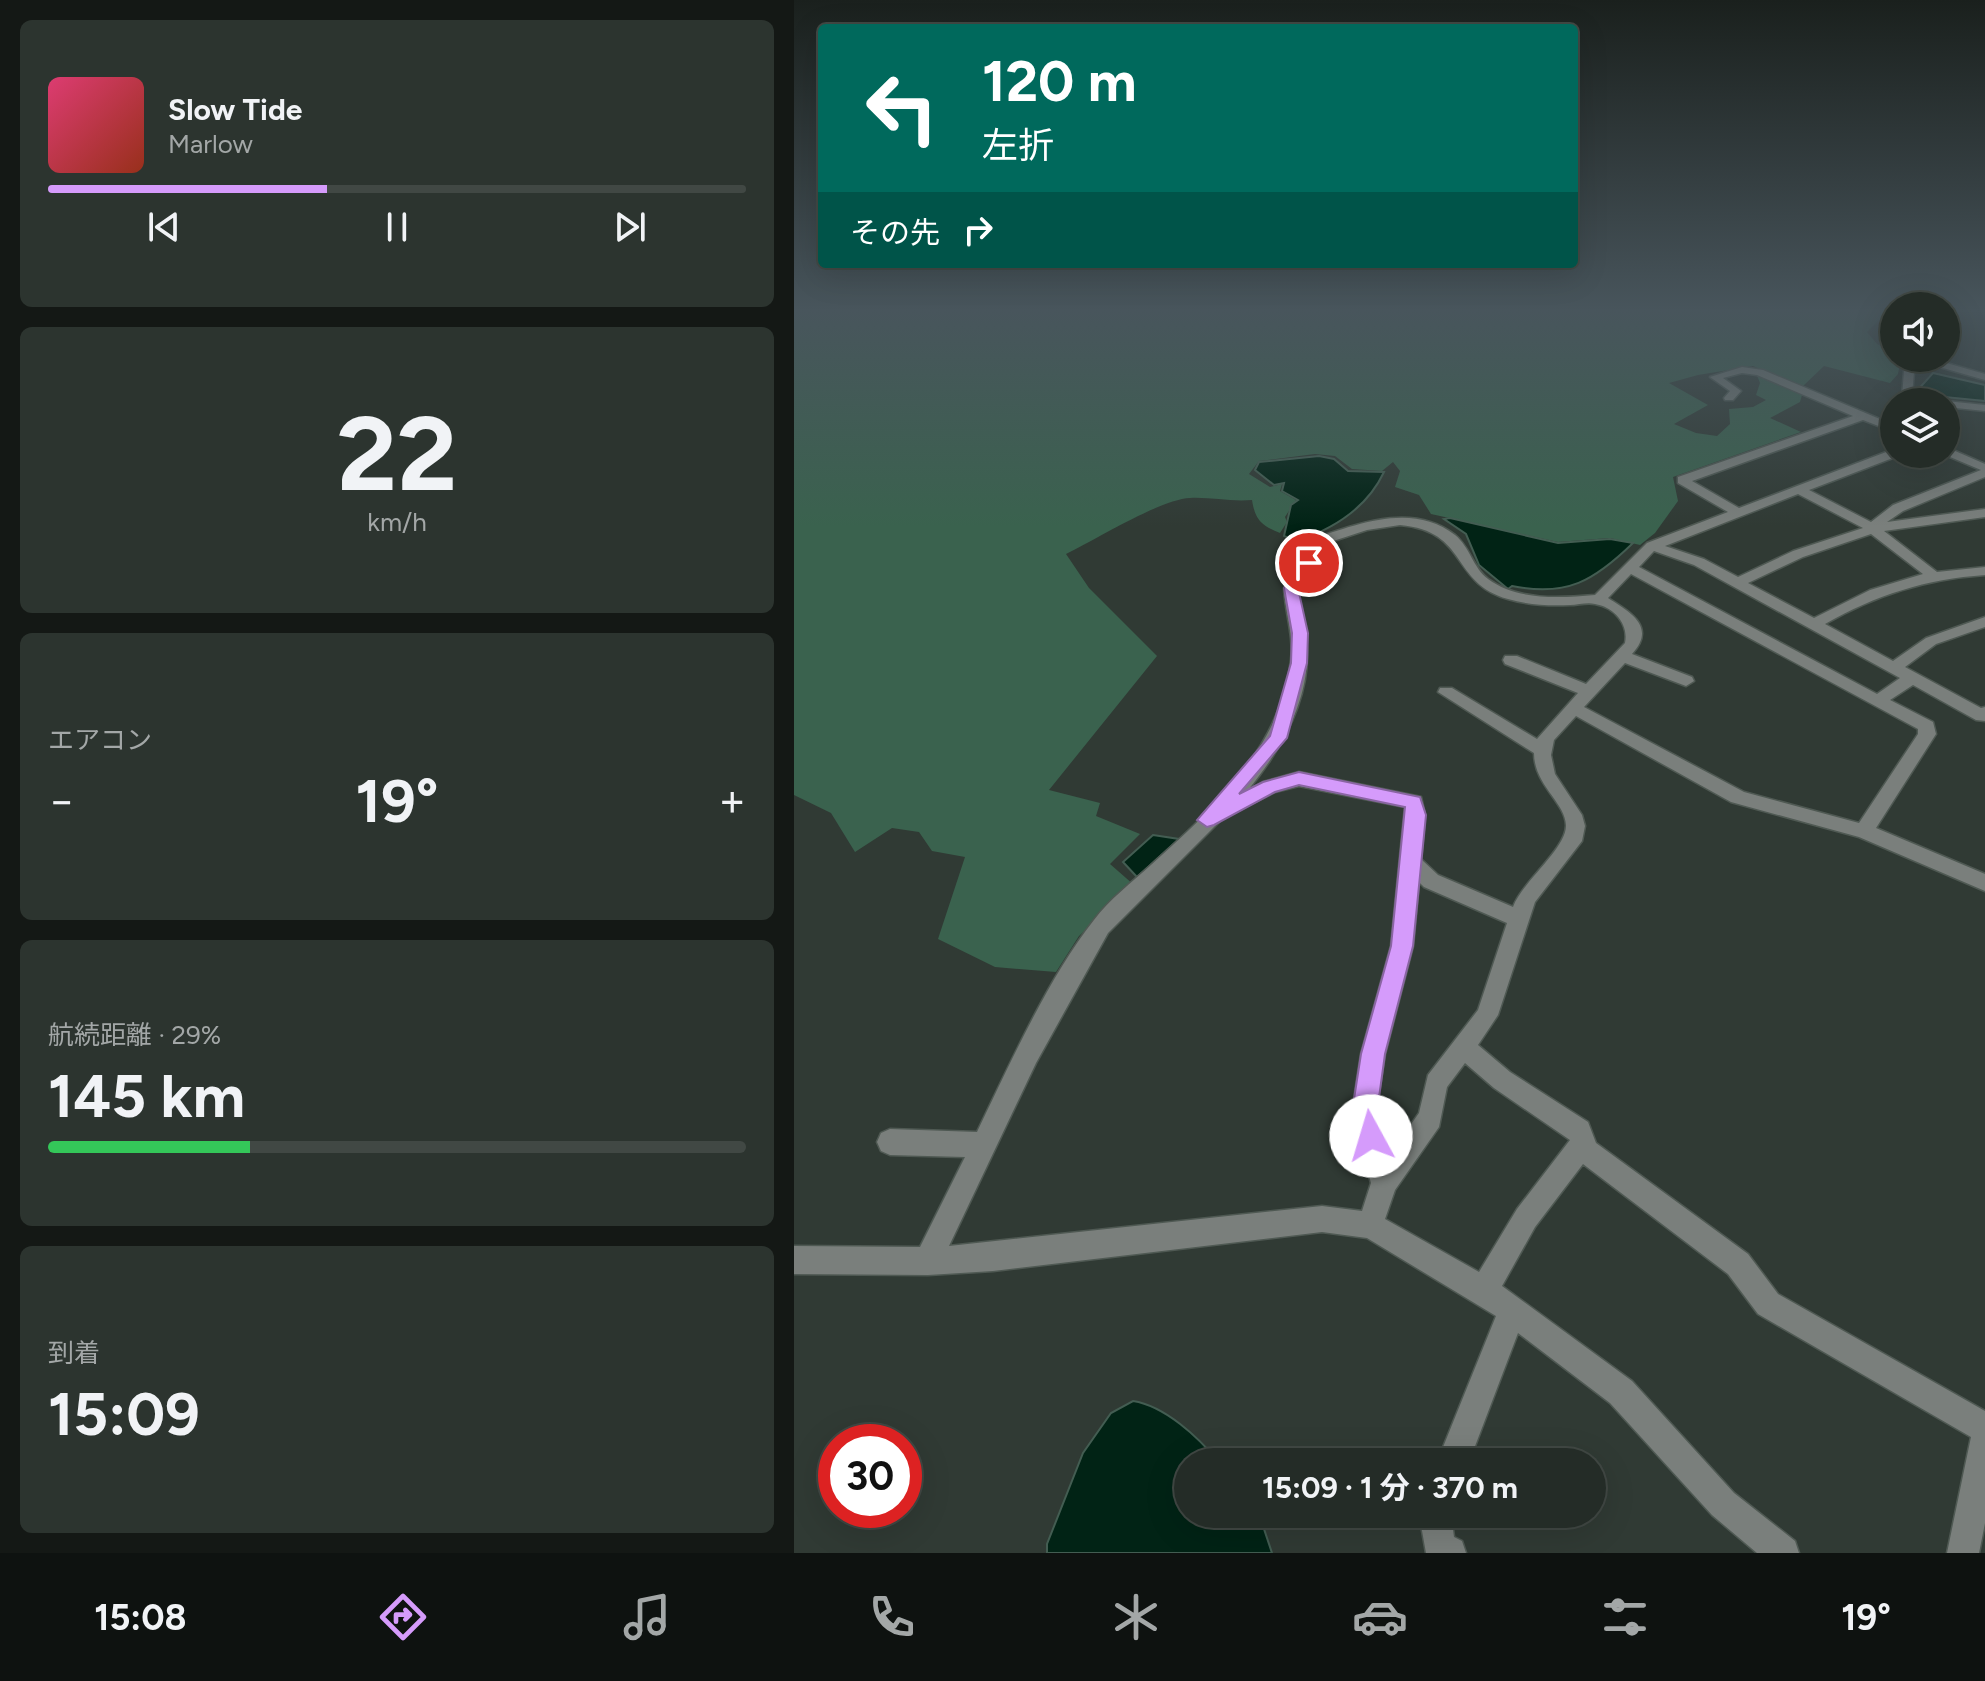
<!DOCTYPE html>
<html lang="ja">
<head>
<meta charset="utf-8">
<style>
  body { margin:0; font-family:Figtree,"Noto Sans JP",sans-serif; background:#2c342f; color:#f1f3f6; height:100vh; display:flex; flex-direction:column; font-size:30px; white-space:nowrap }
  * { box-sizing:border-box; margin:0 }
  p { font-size:26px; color:#a3a7a7 }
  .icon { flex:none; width:44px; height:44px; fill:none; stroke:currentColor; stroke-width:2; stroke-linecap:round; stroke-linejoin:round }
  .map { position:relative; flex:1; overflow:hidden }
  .sheet { display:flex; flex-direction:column; gap:20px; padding:20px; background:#141815; width:794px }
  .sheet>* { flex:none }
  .banner { position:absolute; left:24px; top:24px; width:760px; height:244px; border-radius:8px; box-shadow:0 8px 32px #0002,0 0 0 2px #414844; background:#00695c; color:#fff; overflow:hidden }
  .fabs { position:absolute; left:1086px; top:292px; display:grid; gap:16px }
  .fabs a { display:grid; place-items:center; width:80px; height:80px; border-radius:50%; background:#242c27; box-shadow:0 8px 32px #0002,0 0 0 2px #414844; font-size:40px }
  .speed { position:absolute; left:24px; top:1424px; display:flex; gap:16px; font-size:40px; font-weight:700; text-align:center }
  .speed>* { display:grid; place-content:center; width:104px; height:104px; border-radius:50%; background:#242c27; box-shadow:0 8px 32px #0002,0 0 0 2px #414844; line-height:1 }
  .speed .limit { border:12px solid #d22; background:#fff; color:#111 }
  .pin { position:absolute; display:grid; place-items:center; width:68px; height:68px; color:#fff; margin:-34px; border:4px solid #fff; border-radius:50%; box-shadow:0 2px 8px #0007 }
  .me { position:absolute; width:88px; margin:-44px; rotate:354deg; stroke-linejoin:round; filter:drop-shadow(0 0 6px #0008) }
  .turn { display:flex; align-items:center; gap:28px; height:168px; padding:0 32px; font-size:36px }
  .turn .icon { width:104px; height:104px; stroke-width:2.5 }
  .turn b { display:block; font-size:56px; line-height:68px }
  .then { display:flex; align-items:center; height:76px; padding:0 32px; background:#0003; gap:16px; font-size:30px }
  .big { font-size:60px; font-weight:700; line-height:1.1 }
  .sheet .widget { flex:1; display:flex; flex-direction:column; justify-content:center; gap:12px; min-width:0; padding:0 28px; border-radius:12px; background:#2c342f }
  .sheet .dial { align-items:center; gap:0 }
  .dial b { font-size:104px; line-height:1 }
  .song { display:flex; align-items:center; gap:24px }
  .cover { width:96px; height:96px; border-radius:12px; background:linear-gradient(135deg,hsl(340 70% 55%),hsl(10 70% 35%)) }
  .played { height:8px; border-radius:4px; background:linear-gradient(90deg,#d59bfb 40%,#414844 40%) }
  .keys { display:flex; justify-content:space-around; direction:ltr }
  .heat { display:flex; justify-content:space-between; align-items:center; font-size:44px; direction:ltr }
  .charge { height:12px; border-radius:6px; background:linear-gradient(90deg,#34c759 29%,#414844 0) }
  .trip { position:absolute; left:380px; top:1448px; width:432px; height:80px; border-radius:40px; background:#242c27; box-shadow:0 8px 32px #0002,0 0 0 2px #414844; font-weight:700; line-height:80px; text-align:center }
  .menu { display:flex; height:128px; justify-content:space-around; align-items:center; background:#0e1210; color:#a3a7a7 }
  .menu .icon { width:56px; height:56px }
  .menu .selected { color:#d59bfb }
  .menu b { font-size:36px; color:#f1f3f6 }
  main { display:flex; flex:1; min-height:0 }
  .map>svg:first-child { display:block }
</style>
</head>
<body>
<main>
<section class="sheet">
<div class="widget">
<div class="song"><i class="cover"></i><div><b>Slow Tide</b><p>Marlow</p></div></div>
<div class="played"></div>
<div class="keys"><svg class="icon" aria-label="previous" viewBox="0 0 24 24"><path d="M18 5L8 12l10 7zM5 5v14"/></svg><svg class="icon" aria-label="pause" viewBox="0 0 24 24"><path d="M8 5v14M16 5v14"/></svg><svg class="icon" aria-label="next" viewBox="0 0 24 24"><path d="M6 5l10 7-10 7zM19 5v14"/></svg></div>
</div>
<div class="widget dial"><b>22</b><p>km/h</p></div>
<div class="widget"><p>エアコン</p>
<div class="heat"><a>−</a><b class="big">19°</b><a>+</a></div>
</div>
<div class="widget"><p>航続距離 · 29%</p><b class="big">145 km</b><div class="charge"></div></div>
<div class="widget"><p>到着</p><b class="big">15:09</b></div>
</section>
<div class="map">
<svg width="1191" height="1553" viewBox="0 0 1191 1553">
  <rect width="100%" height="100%" fill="#303a34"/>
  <!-- green -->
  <path fill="#3a624e" d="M0 309H1096L1073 332 1083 344 1100 353V358H1107L1104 374 1096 383 1030 366 1008 387 959 366 904 375 875 383 914 405 880 424 902 433 923 436 936 424 935 409 959 407 972 400 962 395 966 383 962 373 1008 395 1006 402 976 418 1007 432 879 477 884 501 861 533 846 545 816 538 764 542 637 514 625 495 601 487 606 471 599 462 588 471 558 469 541 456 521 454 465 461 455 474 476 487 488 484 486 491 502 500 491 517 493 522 486 533C468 526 461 520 458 500 437 502 417 497 396 498 367 499 301 540 272 554L295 588 363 656 255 790 306 803 302 816 346 834 316 864 340 885 285 936 262 972 201 967 144 939 171 857 138 851 125 832 98 828 61 852 37 813 0 795Z"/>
  <!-- water -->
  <path fill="#012315" stroke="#435d52" stroke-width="2" d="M1139 373 1191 385V401L1120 394Z
    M525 456 540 459 554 471 590 472C573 508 539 529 503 541L490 536 497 505 504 500 488 491 490 483 480 485 461 470 465 462Z
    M656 518 764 543 816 539 839 543C800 581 773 597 718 586L714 589 685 565 672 534 650 519Z
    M359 835 385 839 343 877 329 862Z
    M339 1401C371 1406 404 1437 425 1462H394V1514H465L478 1553H253V1544L289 1453 317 1413Z"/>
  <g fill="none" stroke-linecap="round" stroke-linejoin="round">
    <!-- minor casing -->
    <g stroke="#4f5953" stroke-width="3">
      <path id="minor" d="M1111 358H1135L1191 374V380L1121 360 1118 396 1128 402H1115L1108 397Z
        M948 367 969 370 1100 425V432L1069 420 898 481 945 508 1100 449V454L1104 456 1015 490 1077 522 1099 505 1187 470 1149 454H1152V447L1191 464V477L1109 511 1093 522 1191 509V517L1090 531 1143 572 1191 567V575C1132 579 1082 595 1031 624L1099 661 1132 638 1191 617V627L1142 644 1111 667 1187 708 1191 707V721L1182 720 1119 685 1096 700 1139 722 1142 734 1082 828 1191 874V891L1065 837 937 802 782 716 760 740 757 755 761 774 788 815 791 826 788 841 741 902 704 1015 684 1045 716 1072 794 1122 802 1143 954 1254 984 1294 1191 1411V1523L1185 1553H1153L1177 1437 964 1314 934 1274 789 1164 741 1227 708 1286 838 1381 940 1493 1001 1541 1005 1553H963L918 1515 816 1403 724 1333 675 1462H643L702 1316 573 1238 528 1232 199 1271 134 1275 0 1274V1246L126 1247 171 1157 96 1155 87 1151 83 1142 87 1133 96 1129 183 1132C215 1066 254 978 300 920 316 899 337 883 357 865 418 810 488 747 497 660 500 636 491 612 490 588L514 554 515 540C561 525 618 501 661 535 676 547 679 568 694 579 724 601 766 598 801 595L853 543 934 512 884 483V477L1059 416 963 375 948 373 929 378 947 391 939 400H931L930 398 936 391 916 377ZM1004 494 1069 528 999 551 944 577 910 559 871 546ZM606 525C675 531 656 583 714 599 734 605 755 606 776 605 784 605 793 602 801 604 820 607 835 624 831 643L792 684 723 656H711L709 660 711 664 784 693 743 739 658 688H646L644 692 740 753C740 785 771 802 772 825 773 848 728 882 719 907L644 875 627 859 631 815 627 797 505 772 469 782 454 790C486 751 515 702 513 650 512 629 506 609 504 588L528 554 527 545 573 530ZM1077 534 1129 574 1076 590 1020 618 954 583 1009 557ZM860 551 900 565 1106 678 1083 694 845 567ZM837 574 1124 729V734L1065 823 950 792 790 707 831 663 892 686 900 681 898 677 838 654C863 627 836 612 814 598ZM505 786 611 807 597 946 567 1054 558 1112 577 1183 568 1211 528 1206 155 1246 242 1063 314 933 428 819 481 792ZM625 882 630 887 713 923 684 1010 634 1075 625 1113 595 1155 582 1112 591 1054 619 946ZM671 1063 700 1088 776 1140 723 1209 685 1272 591 1219 601 1190 645 1127 653 1087Z
        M1152 401 1191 405V411L1152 407V402H1148Z
        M625 1514H657L660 1537 668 1541 672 1553H632Z"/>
    </g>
    <!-- minor -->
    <use href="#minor" fill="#7a7f7c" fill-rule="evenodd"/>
  </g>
  <!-- sky -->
  <linearGradient id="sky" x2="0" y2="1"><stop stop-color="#1a201d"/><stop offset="0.59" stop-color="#48555c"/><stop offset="1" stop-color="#48555c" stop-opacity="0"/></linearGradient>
  <rect width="1191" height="526" fill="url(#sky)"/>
  <!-- route -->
  <path fill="#d59bfb" stroke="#8a65a3" stroke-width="2" d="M510 560 522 563 504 588 514 633 513 663 493 738 445 794 469 782 505 772 626 797 632 815 619 946 591 1054 583 1112 589 1136 586 1145 577 1149 568 1145 558 1112 567 1054 597 946 611 807 505 785 481 792 420 825 413 827 403 820 476 736 497 663 498 633 490 588Z"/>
</svg>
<div class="fabs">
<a><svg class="icon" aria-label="sound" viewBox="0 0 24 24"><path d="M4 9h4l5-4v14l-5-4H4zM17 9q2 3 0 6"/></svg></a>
<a><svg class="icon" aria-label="layers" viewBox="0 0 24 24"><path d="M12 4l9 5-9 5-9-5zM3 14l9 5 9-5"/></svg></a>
</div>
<div class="speed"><div class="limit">30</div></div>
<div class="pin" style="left:515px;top:563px;background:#d93025"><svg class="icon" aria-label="arrive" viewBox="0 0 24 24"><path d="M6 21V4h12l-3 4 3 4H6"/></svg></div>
<svg class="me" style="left:577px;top:1136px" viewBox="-20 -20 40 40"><circle r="19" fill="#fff"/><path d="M0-13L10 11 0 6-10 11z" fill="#d59bfb"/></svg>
<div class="trip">15:09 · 1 分 · 370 m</div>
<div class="banner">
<div class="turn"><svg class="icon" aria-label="left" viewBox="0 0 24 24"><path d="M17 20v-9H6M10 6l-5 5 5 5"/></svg><div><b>120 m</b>左折</div></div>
<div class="then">その先<svg class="icon" aria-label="right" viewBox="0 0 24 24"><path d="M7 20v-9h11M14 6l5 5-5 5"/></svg></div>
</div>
</div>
</main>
<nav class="menu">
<b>15:08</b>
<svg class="icon selected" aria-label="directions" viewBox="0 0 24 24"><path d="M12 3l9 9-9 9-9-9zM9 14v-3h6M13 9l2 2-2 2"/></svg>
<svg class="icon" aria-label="music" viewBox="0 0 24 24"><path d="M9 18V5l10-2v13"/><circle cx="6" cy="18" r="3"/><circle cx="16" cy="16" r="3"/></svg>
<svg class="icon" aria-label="phone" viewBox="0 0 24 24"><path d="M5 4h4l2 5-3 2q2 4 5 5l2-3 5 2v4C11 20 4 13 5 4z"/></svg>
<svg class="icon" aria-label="climate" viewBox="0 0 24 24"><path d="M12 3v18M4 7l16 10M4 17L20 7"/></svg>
<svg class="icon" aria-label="car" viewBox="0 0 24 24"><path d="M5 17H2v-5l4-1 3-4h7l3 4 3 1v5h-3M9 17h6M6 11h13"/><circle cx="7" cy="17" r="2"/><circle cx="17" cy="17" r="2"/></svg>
<svg class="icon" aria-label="filters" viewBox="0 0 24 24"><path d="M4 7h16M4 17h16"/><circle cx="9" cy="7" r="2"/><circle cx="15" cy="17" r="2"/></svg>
<b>19°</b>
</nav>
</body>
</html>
